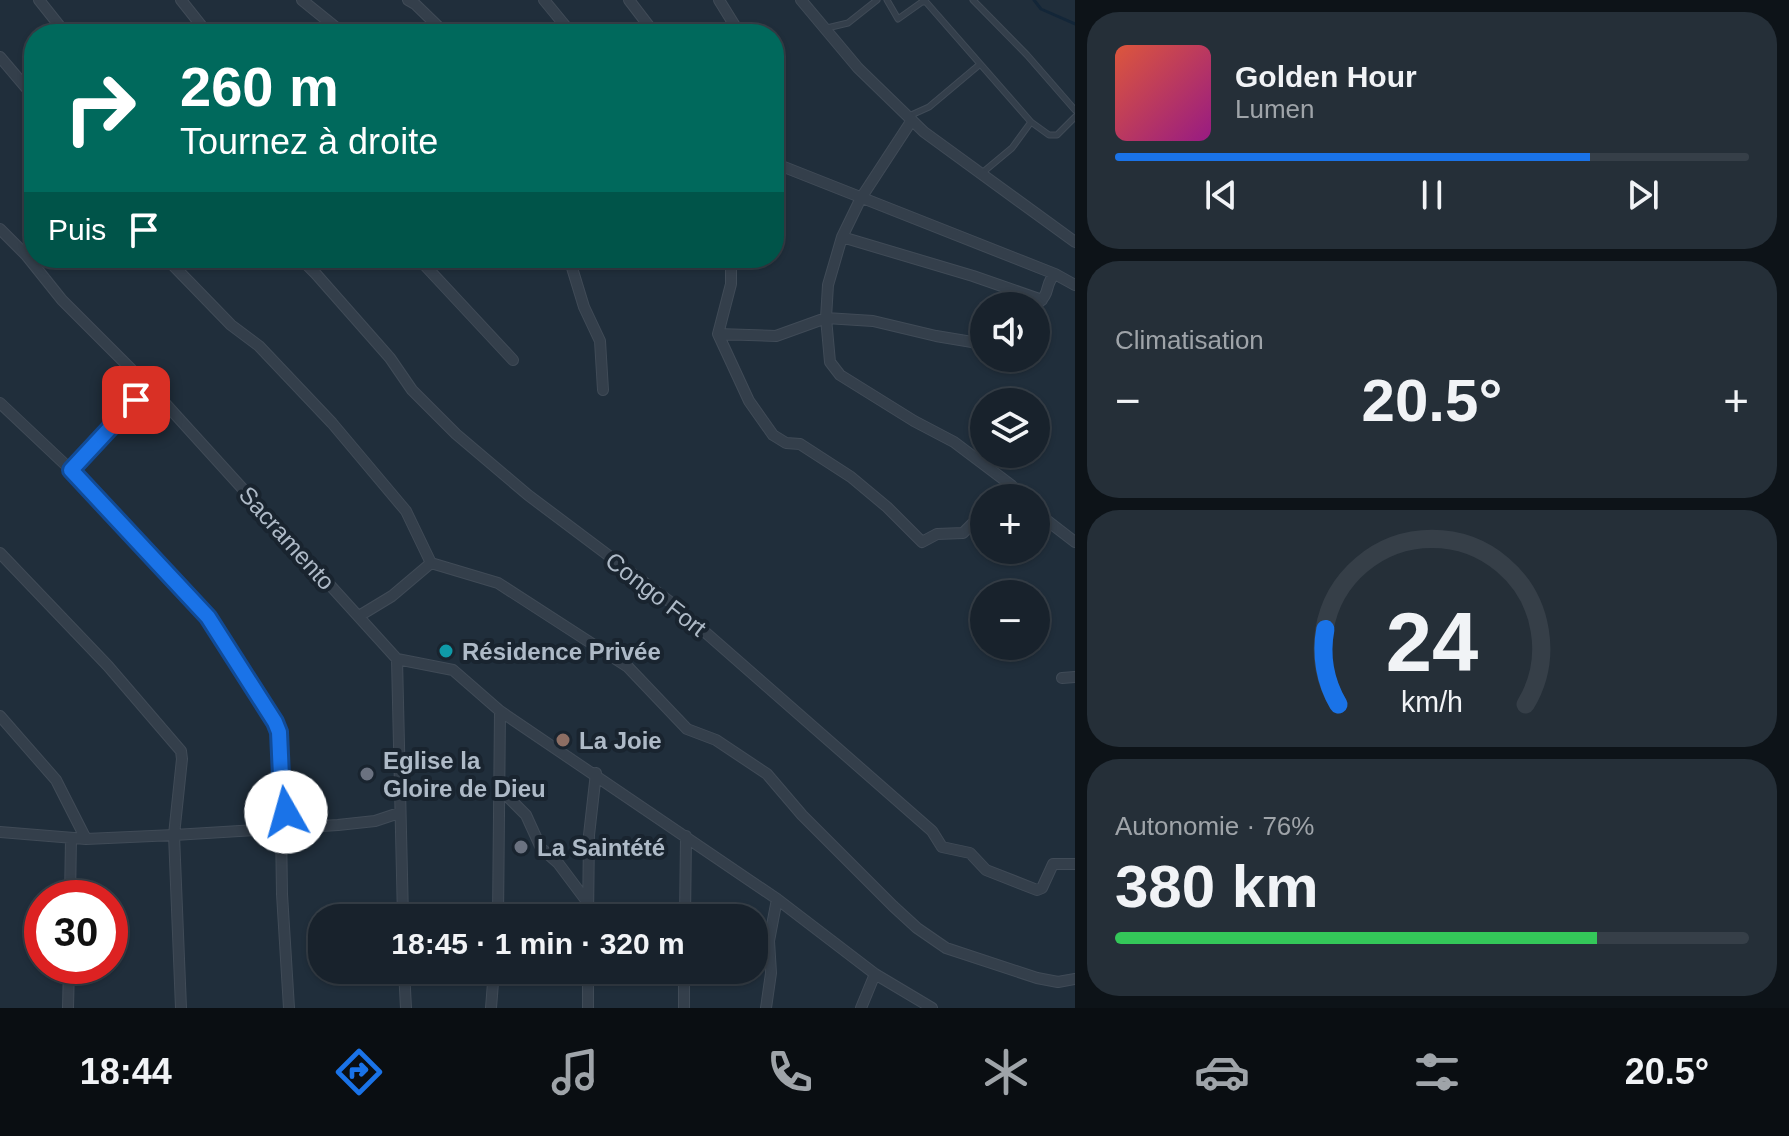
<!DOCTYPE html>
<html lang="fr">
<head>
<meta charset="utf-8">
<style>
  body { margin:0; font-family:Helvetica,sans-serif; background:#252f38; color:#f1f3f6; height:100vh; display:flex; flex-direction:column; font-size:30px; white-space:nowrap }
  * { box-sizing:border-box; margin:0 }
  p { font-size:26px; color:#9fa4a9 }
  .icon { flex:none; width:44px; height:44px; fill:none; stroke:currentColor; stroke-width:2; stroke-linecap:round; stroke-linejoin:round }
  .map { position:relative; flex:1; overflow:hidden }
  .drawer { display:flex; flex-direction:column; gap:12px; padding:12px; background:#0d1318; width:714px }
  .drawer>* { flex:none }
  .banner { position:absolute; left:24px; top:24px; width:760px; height:244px; border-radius:32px; box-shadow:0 2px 6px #0004,0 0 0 2px #363f48; background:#00695c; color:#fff; overflow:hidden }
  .tools { position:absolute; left:970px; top:292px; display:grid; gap:16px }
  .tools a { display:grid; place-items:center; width:80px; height:80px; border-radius:50%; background:#18222c; box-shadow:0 2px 6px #0004,0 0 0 2px #363f48; font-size:40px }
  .speed { position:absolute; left:24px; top:880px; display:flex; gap:16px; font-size:40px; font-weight:700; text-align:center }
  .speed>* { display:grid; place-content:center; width:104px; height:104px; border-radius:50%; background:#18222c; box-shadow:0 2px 6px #0004,0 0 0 2px #363f48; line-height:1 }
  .speed .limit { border:12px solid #d22; background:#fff; color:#111 }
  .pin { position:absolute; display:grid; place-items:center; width:68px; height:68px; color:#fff; margin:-34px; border-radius:16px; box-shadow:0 4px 12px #0006 }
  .me { position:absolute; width:88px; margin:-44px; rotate:353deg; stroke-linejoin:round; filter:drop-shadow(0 0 6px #0008) }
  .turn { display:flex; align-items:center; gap:28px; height:168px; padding:0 24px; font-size:36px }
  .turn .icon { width:104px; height:104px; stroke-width:2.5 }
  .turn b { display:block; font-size:56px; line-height:68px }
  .then { display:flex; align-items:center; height:76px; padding:0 24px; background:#0003; gap:16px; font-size:30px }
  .big { font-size:60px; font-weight:700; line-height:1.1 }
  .drawer .card { flex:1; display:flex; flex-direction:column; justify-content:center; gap:12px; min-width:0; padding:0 28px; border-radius:32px; background:#252f38 }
  .drawer .dial { align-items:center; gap:0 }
  .dial svg { height:208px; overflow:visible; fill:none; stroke:#363f48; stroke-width:7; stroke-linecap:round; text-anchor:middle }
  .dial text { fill:#f1f3f6; stroke:none }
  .song { display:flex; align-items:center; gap:24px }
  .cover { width:96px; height:96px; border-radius:12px; background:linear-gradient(135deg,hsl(10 70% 55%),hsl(310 70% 35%)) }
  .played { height:8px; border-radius:4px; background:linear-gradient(90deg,#1a73e8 75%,#363f48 75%) }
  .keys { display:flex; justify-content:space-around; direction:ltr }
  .heat { display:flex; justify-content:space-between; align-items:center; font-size:44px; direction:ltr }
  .charge { height:12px; border-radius:6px; background:linear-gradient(90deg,#34c759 76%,#363f48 0) }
  .trip { position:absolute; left:308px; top:904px; width:460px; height:80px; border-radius:32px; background:#18222c; box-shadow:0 2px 6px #0004,0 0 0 2px #363f48; font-weight:700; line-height:80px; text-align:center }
  .tabs { display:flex; height:128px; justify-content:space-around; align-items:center; background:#0a0e12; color:#9fa4a9 }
  .tabs .icon { width:56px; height:56px }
  .tabs .current { color:#1a73e8 }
  .tabs b { font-size:36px; color:#f1f3f6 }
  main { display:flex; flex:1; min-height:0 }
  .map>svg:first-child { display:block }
</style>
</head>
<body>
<main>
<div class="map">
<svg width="1075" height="1008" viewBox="0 0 1075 1008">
  <rect width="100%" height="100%" fill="#202e3b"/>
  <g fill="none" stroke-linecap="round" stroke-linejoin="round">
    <!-- stream -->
    <path stroke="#132638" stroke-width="3" d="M1034 0 1041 9 1075 24"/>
    <!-- service casing -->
    <g stroke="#404b57" stroke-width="7">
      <path id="service" d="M887 0 898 19 922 2H926L1031 122 1049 135H1057L1075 117
        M973 0 1027 55 1075 110
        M827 28 848 23 877 0
        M909 116 929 107 979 65
        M982 173 1012 148 1031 122
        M71 469 136 400"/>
    </g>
    <!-- minor casing -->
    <g stroke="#404b57" stroke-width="12">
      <path id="minor" d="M39 0 66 34
        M181 0 208 34
        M302 0 344 34
        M408 0 415 4 446 34
        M544 0 572 34
        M629 0 655 34
        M719 0 740 34
        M801 0 858 68 924 132 1075 242
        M0 57 34 97
        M912 120 861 198 842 237 828 285 826 318 830 362 840 375 914 421 954 442 1011 485 1023 498
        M774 163 1055 274 1075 285
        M0 229 26 255 62 300 163 401 397 659 403 918
        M842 237 973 276 1042 300
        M166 258 231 325 259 346 332 423 406 511 431 563 392 596 359 616
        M300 258 316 274 390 358 412 390 456 434 528 495 673 604 932 831 942 847 970 853 986 870 1037 890 1042 888 1053 864H1075
        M418 258 513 360
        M569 258 584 307 600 341 603 390
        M731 258V284L718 334 749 401 773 435 786 443 800 444 851 477 887 507 922 542 937 534 963 533 984 512
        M1035 306C1053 292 1043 286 1055 274
        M718 334 776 336 826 318 873 321 936 336 984 344
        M0 403 71 470 208 617 278 726 282 799 287 815 303 828
        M998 498 1011 485
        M1036 512 1075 542
        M0 553 108 666 181 751 182 759 174 835 181 1008
        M431 563 498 583 628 667 687 729 716 740 767 774 802 815 893 906 917 928 946 948 1037 978 1058 982 1075 979
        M397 659 453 670 500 711 777 899 875 974 932 1008
        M1062 678 1075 677
        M0 716 56 780 86 839
        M500 789 526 815 541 848 558 863 588 903
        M281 828 282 894 289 1008
        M0 832 86 839 174 835 338 825 375 821 399 813
        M70 898 71 838
        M498 918 500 711
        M588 918 589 835 596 773
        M685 918 686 836
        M404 970 406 1008
        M588 970V1008
        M68 1008 69 966
        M491 1008 494 970
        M684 1008V970
        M766 1008 771 973 769 941 777 899
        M861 1008 875 974"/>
    </g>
    <!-- service -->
    <use href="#service" stroke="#343f4b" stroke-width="5"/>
    <!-- minor -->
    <use href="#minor" stroke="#343f4b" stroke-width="10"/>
  </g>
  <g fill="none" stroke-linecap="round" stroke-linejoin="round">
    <!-- route casing -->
    <g stroke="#114b97" stroke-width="20">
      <path id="route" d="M136 400 71 470 208 617 275 722 279 732 282 799 286 812"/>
    </g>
    <!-- route -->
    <use href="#route" stroke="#1a73e8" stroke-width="14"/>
  </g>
  <!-- markers -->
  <circle fill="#0f9aa8" stroke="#19242f" stroke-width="3" cx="446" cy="651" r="8"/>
  <circle fill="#8d6e63" stroke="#19242f" stroke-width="3" cx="563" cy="740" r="8"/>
  <g fill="#6b7280" stroke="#19242f" stroke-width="3">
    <circle cx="367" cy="774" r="8"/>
    <circle cx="521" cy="847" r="8"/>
  </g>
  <g text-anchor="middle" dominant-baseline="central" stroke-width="8" stroke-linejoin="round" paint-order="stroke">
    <!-- street labels -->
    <g font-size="24" fill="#aebac7" stroke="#19242f">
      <text transform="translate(287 538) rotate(48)">Sacramento</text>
      <text transform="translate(656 594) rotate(38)">Congo Fort</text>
    </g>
    <!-- poi labels -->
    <g font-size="24" font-weight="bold" fill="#aebac7" stroke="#19242f" text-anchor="start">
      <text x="462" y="651">Résidence Privée</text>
      <text x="579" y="740">La Joie</text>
      <text x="383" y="760">Eglise la<tspan x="383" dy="28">Gloire de Dieu</tspan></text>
      <text x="537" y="847">La Saintété</text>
    </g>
  </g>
</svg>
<div class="tools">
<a><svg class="icon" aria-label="sound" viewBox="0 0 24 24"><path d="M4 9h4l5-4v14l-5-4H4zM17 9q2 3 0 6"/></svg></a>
<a><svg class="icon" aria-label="layers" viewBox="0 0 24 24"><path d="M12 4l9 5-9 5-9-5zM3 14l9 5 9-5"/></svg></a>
<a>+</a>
<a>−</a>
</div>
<div class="speed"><div class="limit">30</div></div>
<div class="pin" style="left:136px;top:400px;background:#d93025"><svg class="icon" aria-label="arrive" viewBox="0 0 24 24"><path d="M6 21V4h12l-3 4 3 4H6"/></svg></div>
<svg class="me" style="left:286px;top:812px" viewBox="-20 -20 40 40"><circle r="19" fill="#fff"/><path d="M0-13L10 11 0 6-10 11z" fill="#1a73e8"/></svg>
<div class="trip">18:45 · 1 min · 320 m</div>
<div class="banner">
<div class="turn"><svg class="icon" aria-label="right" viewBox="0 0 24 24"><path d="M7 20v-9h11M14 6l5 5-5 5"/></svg><div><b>260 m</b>Tournez à droite</div></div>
<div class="then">Puis<svg class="icon" aria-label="arrive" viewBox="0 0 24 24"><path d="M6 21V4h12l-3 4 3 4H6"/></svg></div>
</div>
</div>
<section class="drawer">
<div class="card">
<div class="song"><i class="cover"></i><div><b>Golden Hour</b><p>Lumen</p></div></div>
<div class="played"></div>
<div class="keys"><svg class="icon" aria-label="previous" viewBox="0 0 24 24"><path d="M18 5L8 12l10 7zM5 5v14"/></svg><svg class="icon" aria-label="pause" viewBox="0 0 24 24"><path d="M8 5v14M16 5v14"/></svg><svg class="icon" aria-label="next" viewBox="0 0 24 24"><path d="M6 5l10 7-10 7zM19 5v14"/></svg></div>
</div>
<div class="card"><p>Climatisation</p>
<div class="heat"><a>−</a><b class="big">20.5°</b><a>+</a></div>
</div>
<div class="card dial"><svg viewBox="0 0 100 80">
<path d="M14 69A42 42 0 1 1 86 69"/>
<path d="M14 69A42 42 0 0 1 9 40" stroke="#1a73e8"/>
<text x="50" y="56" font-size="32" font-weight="700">24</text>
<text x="50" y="72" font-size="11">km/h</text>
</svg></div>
<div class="card"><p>Autonomie · 76%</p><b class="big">380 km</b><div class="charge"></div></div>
</section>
</main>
<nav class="tabs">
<b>18:44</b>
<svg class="icon current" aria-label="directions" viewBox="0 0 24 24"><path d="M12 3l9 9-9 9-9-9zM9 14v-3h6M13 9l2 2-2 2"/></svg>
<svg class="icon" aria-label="music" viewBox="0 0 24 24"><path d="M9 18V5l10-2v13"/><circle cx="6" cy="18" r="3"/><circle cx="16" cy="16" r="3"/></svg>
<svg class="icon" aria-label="phone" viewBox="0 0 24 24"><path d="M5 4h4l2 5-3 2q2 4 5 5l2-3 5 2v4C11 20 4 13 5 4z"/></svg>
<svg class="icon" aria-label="climate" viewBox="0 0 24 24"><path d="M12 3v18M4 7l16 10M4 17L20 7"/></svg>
<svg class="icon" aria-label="car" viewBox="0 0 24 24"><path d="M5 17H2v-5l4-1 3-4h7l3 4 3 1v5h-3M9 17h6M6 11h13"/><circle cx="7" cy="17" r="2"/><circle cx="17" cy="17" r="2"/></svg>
<svg class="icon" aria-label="filters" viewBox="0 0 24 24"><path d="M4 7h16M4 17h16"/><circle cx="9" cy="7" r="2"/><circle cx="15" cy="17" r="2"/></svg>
<b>20.5°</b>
</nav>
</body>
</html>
